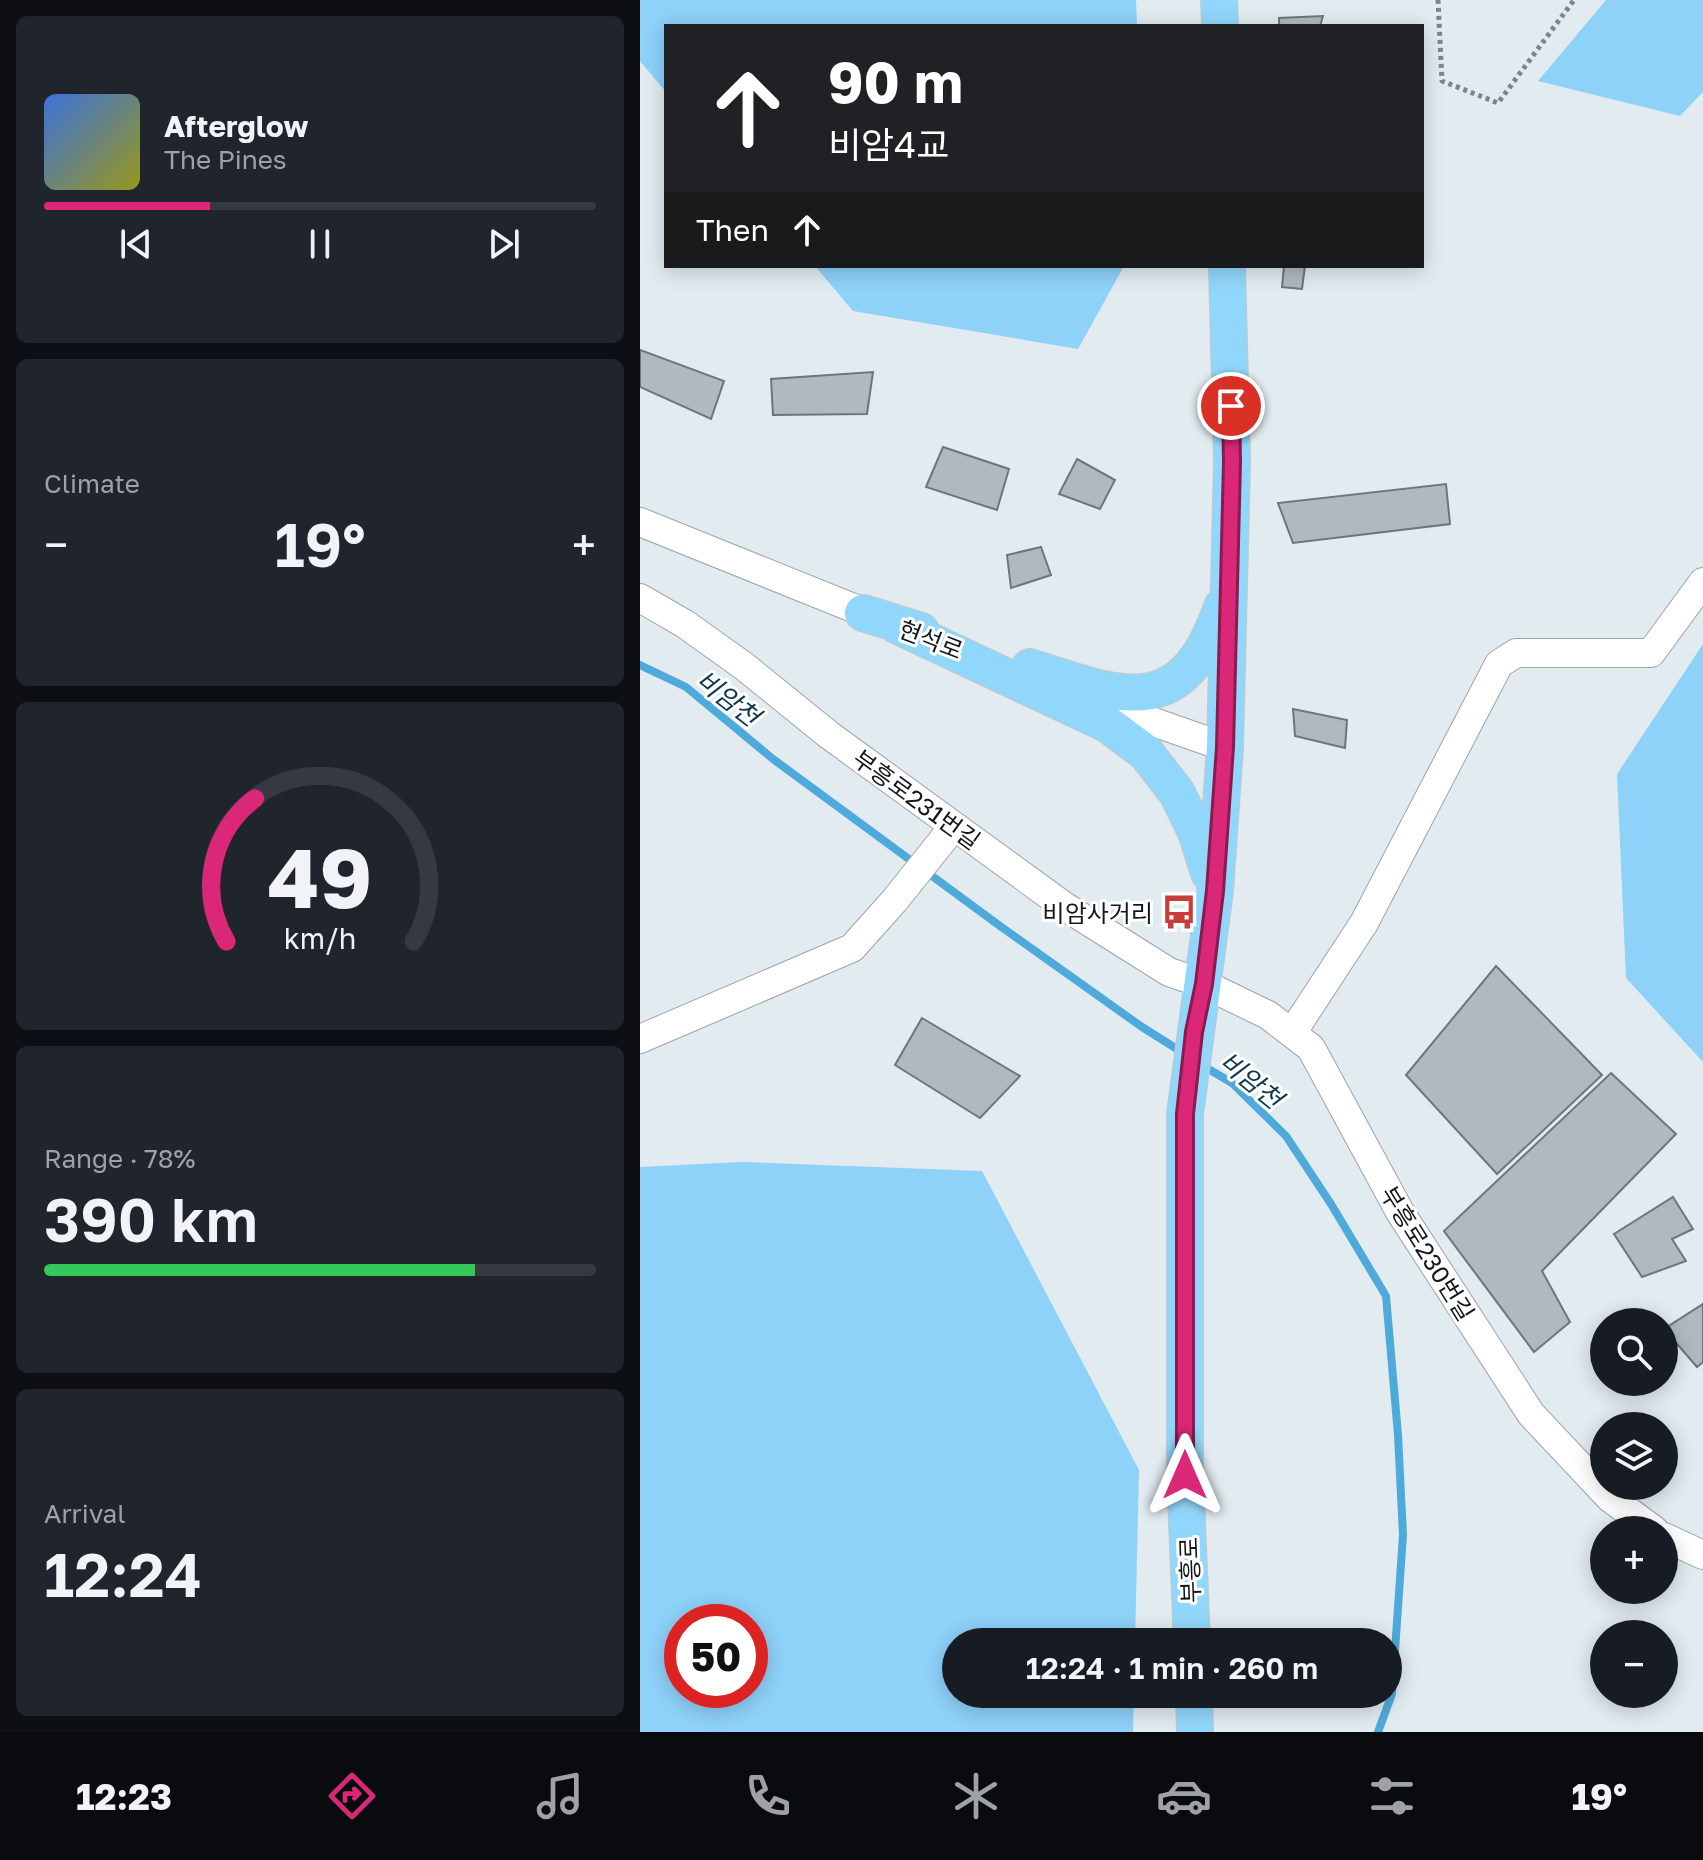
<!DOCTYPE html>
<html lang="en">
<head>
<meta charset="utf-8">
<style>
  body { margin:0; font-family:"Golos Text","Noto Sans KR",sans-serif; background:#20242c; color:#f1f3f6; height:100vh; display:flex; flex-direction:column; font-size:30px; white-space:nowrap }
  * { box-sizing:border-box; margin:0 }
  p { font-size:26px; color:#9ea1a6 }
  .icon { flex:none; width:44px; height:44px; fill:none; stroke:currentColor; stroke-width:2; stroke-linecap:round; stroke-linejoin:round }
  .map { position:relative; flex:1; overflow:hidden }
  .side { display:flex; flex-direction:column; gap:16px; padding:16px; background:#0d0f14; width:640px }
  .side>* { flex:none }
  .guide { position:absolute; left:24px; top:24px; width:760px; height:244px; border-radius:0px; box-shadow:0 4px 20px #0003; background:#202124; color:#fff; overflow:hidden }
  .fabs { position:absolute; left:950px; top:1308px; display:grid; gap:16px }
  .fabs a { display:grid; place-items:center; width:88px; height:88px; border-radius:50%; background:#171b24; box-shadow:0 4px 20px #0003; font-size:40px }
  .speed { position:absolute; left:24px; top:1604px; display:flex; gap:16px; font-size:40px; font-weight:700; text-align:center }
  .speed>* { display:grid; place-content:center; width:104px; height:104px; border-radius:50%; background:#171b24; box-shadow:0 4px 20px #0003; line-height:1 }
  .speed .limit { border:12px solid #d22; background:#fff; color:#111 }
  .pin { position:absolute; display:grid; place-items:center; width:68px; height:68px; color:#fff; margin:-34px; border:4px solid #fff; border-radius:50%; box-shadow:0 2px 8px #0007 }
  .me { position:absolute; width:88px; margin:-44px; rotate:0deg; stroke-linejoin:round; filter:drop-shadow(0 0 6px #0008) }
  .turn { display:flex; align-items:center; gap:28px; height:168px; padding:0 32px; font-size:36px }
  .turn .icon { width:104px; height:104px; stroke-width:2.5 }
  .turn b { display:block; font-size:56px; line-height:68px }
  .then { display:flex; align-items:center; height:76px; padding:0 32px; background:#0003; gap:16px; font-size:30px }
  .big { font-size:60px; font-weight:600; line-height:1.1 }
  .side .tile { flex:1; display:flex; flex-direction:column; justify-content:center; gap:12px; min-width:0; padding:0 28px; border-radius:12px; background:#20242c }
  .side .dial { align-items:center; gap:0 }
  .dial svg { height:208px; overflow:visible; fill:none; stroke:#363941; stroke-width:7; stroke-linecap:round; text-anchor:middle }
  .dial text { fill:#f1f3f6; stroke:none }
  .song { display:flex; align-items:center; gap:24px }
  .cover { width:96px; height:96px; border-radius:12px; background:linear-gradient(135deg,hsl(220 70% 55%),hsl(60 70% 35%)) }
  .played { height:8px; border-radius:4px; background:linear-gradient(90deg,#db2777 30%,#363941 30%) }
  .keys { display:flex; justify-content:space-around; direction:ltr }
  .heat { display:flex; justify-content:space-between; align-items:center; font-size:44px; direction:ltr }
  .charge { height:12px; border-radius:6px; background:linear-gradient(90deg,#34c759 78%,#363941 0) }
  .trip { position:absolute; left:302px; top:1628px; width:460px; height:80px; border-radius:40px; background:#171b24; box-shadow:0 4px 20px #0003; font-weight:600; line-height:80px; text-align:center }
  .tab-bar { display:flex; height:128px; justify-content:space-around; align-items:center; background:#090b0e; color:#9ea1a6 }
  .tab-bar .icon { width:56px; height:56px }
  .tab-bar .current { color:#db2777 }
  .tab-bar b { font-size:36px; color:#f1f3f6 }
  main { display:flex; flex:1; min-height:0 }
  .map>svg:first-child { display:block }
</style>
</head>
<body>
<main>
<section class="side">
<div class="tile">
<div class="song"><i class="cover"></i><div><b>Afterglow</b><p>The Pines</p></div></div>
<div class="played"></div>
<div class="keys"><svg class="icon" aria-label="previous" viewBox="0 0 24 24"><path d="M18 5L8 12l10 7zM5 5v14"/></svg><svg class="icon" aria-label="pause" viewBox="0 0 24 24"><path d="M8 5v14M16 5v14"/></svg><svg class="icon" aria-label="next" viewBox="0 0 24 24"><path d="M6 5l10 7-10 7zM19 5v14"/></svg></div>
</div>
<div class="tile"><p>Climate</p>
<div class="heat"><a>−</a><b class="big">19°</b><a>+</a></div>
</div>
<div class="tile dial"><svg viewBox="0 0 100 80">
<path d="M14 69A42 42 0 1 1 86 69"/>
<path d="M14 69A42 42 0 0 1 25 14" stroke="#db2777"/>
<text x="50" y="56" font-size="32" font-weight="700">49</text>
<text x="50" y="72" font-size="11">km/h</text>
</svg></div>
<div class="tile"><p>Range · 78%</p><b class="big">390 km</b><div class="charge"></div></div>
<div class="tile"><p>Arrival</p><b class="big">12:24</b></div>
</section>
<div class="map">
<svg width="1063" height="1732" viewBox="0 0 1063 1732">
  <rect width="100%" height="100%" fill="#e1ebf0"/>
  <!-- green -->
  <path fill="#8ed1f9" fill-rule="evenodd" d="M0 0H496L497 26H26V92L0 61Z
    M966 0H1063V92L1040 116 898 81Z
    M175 266H484L438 349 213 311Z
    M1063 644V1062L986 978 977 774Z
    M102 1162 342 1171 499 1470 495 1642H316V1694H494L493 1732H0V1167ZM110 1622V1690H42V1622Z"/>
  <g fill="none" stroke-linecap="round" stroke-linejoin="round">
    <!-- stream -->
    <path stroke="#4eaadb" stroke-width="8" d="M0 665 46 687 133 759 360 926 502 1027 545 1054
      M560 1064 592 1083 646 1136 691 1204 746 1296 758 1435 763 1535 752 1694 738 1732"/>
  </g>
  <!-- building -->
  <path fill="#b0b9be" stroke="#6e767b" stroke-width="2" d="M683 16 680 26H639V18Z
    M644 266H665L662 289 642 287Z
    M0 350 84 381 71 419 0 387Z
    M233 372 227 414 133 415 131 379Z
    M303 447 369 469 357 510 286 487Z
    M437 459 475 480 460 509 419 494Z
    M806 484 810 524 653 543 638 503Z
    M401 547 411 575 371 588 367 555Z
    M653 709 707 720 705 748 655 736Z
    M856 966 962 1075 857 1174 766 1075Z
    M282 1018 380 1076 340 1118 255 1065Z
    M971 1073 1036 1134 902 1271 930 1322 894 1352 804 1231Z
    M1033 1197 1053 1229 1032 1239 1046 1261 1002 1277 974 1234Z
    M1063 1304V1362L1057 1367 1024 1329Z"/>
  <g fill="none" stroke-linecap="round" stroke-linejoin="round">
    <!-- minor casing -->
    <g stroke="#9da5ab" stroke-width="30">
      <path id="minor" d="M0 522 243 620
        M0 598 45 624 105 667 189 735 424 906 529 972 564 984 628 1015 671 1048 760 1212 891 1414 970 1498 1014 1530
        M442 697 585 747
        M652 1033 724 923 859 664 876 653H1011L1063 582
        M0 1039 212 948 255 900 314 826
        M1024 1537 1063 1555"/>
    </g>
    <!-- major casing -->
    <g stroke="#c7c7c8" stroke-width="38">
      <path id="major" d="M579 0 580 26
        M223 613 281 631
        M256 625 467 724 506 753 537 793 556 832 569 873
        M390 667C484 698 542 722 582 607
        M552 1642 545 1475V1114L575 891 585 747 592 462 587 266
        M554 1694 555 1732"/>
    </g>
    <!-- path -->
    <path stroke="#7e8588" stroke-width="5" stroke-dasharray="4 4" stroke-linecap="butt" d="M798 0 802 81 858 103 934 0"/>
    <!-- minor -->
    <use href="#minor" stroke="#fff" stroke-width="28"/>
    <!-- major -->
    <use href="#major" stroke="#91d7fb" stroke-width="36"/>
  </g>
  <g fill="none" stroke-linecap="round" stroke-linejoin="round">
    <!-- route casing -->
    <g stroke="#8e194d" stroke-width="20">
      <path id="route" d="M545 1475V1114L554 1032 564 984 575 891 585 747 592 462 591 406"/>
    </g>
    <!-- route -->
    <use href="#route" stroke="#db2777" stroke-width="14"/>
  </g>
  <!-- icons -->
  <defs>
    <g id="bus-bare" transform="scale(2.76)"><path d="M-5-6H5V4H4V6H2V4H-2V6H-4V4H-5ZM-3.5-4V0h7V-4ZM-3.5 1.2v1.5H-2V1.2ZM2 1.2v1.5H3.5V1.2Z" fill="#ca3b3c" stroke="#fff" stroke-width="2.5" paint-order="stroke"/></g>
  </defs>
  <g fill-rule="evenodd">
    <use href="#bus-bare" x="539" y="912"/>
  </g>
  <g text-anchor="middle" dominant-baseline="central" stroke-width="6" stroke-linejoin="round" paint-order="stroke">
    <!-- street labels -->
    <g font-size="24" fill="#141719" stroke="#fff">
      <text transform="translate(291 639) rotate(21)">현석로</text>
      <text transform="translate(277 799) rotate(36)">부흥로231번길</text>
      <text transform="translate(788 1253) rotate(58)">부흥로230번길</text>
      <text transform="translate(549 1570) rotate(-92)">부흥로</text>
    </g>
    <!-- poi labels -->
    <g font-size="24" fill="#141719" stroke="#fff" text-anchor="end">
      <text x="513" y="912">비암사거리</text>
    </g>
    <!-- water labels -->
    <g font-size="26" font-style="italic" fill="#0e374b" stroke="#fff">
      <text transform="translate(88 698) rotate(38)">비암천</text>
      <text transform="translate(611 1080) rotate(39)">비암천</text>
    </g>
  </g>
</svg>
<div class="fabs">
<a><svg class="icon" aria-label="search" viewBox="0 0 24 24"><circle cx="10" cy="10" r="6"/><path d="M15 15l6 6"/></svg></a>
<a><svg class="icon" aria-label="layers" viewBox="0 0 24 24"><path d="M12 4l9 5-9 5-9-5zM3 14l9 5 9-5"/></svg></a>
<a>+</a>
<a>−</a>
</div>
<div class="speed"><div class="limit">50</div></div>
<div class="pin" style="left:591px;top:406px;background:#d93025"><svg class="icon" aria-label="arrive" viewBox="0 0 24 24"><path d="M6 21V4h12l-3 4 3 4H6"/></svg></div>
<svg class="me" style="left:545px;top:1475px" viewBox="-20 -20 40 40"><path d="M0-17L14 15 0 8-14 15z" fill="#db2777" stroke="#fff" stroke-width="4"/></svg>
<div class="trip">12:24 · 1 min · 260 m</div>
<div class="guide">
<div class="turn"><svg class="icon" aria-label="ahead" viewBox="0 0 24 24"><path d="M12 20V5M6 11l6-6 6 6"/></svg><div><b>90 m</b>비암4교</div></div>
<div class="then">Then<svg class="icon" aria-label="ahead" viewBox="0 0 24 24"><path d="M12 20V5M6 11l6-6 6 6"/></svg></div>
</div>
</div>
</main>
<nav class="tab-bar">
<b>12:23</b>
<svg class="icon current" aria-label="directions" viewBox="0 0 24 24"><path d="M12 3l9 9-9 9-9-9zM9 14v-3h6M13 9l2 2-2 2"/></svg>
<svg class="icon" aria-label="music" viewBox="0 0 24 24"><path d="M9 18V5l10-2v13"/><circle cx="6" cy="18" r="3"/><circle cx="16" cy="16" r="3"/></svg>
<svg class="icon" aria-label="phone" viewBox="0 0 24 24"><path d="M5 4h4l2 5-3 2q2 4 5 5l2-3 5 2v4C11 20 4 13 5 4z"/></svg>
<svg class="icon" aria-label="climate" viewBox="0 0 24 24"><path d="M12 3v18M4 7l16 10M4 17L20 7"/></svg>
<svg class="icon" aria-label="car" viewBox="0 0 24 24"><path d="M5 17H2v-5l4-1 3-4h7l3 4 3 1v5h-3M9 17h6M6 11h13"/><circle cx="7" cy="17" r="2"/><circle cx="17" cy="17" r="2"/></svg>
<svg class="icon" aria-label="filters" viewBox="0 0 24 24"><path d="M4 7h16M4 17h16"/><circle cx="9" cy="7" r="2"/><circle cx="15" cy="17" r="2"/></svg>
<b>19°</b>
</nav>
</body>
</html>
